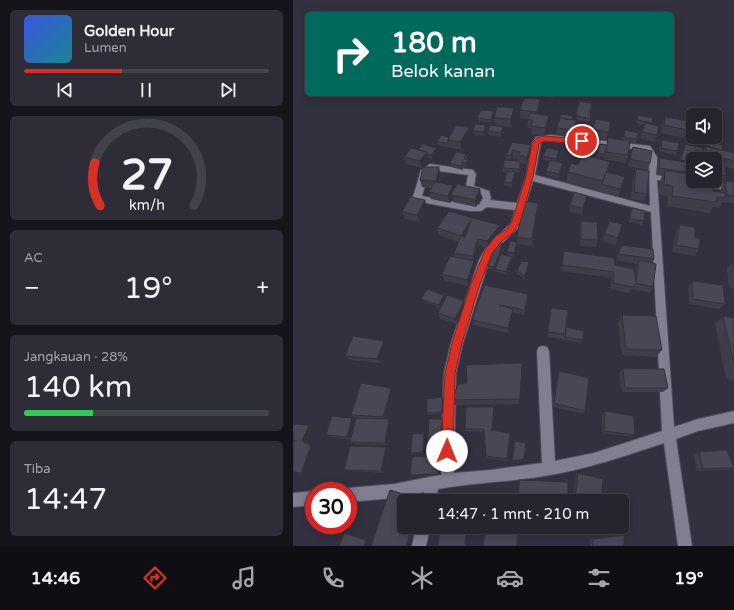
<!DOCTYPE html>
<html lang="id">
<head>
<meta charset="utf-8">
<style>
  body { margin:0; font-family:"Varela Round",sans-serif; background:#2e2d37; color:#f1f3f6; height:100vh; display:flex; flex-direction:column; font-size:15px; white-space:nowrap }
  * { box-sizing:border-box; margin:0 }
  p { font-size:13px; color:#a4a5aa }
  .icon { flex:none; width:22px; height:22px; fill:none; stroke:currentColor; stroke-width:2; stroke-linecap:round; stroke-linejoin:round }
  .map { position:relative; flex:1; overflow:hidden }
  .details { display:flex; flex-direction:column; gap:10px; padding:10px; background:#15141a; width:293px }
  .details>* { flex:none }
  .banner { position:absolute; left:12px; top:12px; width:369px; height:84px; border-radius:6px; box-shadow:0 2px 10px #0003,0 0 0 1px #42424b; background:#00695c; color:#fff; overflow:hidden }
  .controls { position:absolute; left:393px; top:108px; display:grid; gap:8px }
  .controls a { display:grid; place-items:center; width:36px; height:36px; border-radius:6px; background:#26252f; box-shadow:0 2px 10px #0003,0 0 0 1px #42424b; font-size:20px }
  .speed { position:absolute; left:12px; top:482px; display:flex; gap:8px; font-size:20px; font-weight:700; text-align:center }
  .speed>* { display:grid; place-content:center; width:52px; height:52px; border-radius:50%; background:#26252f; box-shadow:0 2px 10px #0003,0 0 0 1px #42424b; line-height:1 }
  .speed .limit { border:6px solid #d22; background:#fff; color:#111 }
  .pin { position:absolute; display:grid; place-items:center; width:34px; height:34px; color:#fff; margin:-17px; border:2px solid #fff; border-radius:50%; box-shadow:0 1px 4px #0007 }
  .me { position:absolute; width:44px; margin:-22px; rotate:1deg; stroke-linejoin:round; filter:drop-shadow(0 0 3px #0008) }
  .turn { display:flex; align-items:center; gap:14px; height:84px; padding:0 20px; font-size:18px }
  .turn .icon { width:52px; height:52px; stroke-width:2.5 }
  .turn b { display:block; font-size:28px; line-height:34px }
  .big { font-size:30px; font-weight:600; line-height:1.1 }
  .details .widget { flex:1; display:flex; flex-direction:column; justify-content:center; gap:6px; min-width:0; padding:0 14px; border-radius:6px; background:#2e2d37 }
  .details .dial { align-items:center; gap:0 }
  .dial svg { height:104px; overflow:visible; fill:none; stroke:#42424b; stroke-width:7; stroke-linecap:round; text-anchor:middle }
  .dial text { fill:#f1f3f6; stroke:none }
  .song { display:flex; align-items:center; gap:12px }
  .cover { width:48px; height:48px; border-radius:6px; background:linear-gradient(135deg,hsl(230 70% 55%),hsl(190 70% 35%)) }
  .played { height:4px; border-radius:2px; background:linear-gradient(90deg,#d93025 40%,#42424b 40%) }
  .keys { display:flex; justify-content:space-around; direction:ltr }
  .heat { display:flex; justify-content:space-between; align-items:center; font-size:22px; direction:ltr }
  .charge { height:6px; border-radius:3px; background:linear-gradient(90deg,#34c759 28%,#42424b 0) }
  .trip { position:absolute; left:104px; top:494px; width:232px; height:40px; border-radius:6px; background:#26252f; box-shadow:0 2px 10px #0003,0 0 0 1px #42424b; font-weight:600; line-height:40px; text-align:center }
  .menu { display:flex; height:64px; justify-content:space-around; align-items:center; background:#0f0f13; color:#a4a5aa }
  .menu .icon { width:28px; height:28px }
  .menu .current { color:#d93025 }
  .menu b { font-size:18px; color:#f1f3f6 }
  main { display:flex; flex:1; min-height:0 }
  .map>svg:first-child { display:block }
</style>
</head>
<body>
<main>
<section class="details">
<div class="widget">
<div class="song"><i class="cover"></i><div><b>Golden Hour</b><p>Lumen</p></div></div>
<div class="played"></div>
<div class="keys"><svg class="icon" aria-label="previous" viewBox="0 0 24 24"><path d="M18 5L8 12l10 7zM5 5v14"/></svg><svg class="icon" aria-label="pause" viewBox="0 0 24 24"><path d="M8 5v14M16 5v14"/></svg><svg class="icon" aria-label="next" viewBox="0 0 24 24"><path d="M6 5l10 7-10 7zM19 5v14"/></svg></div>
</div>
<div class="widget dial"><svg viewBox="0 0 100 80">
<path d="M14 69A42 42 0 1 1 86 69"/>
<path d="M14 69A42 42 0 0 1 10 36" stroke="#d93025"/>
<text x="50" y="56" font-size="32" font-weight="700">27</text>
<text x="50" y="72" font-size="11">km/h</text>
</svg></div>
<div class="widget"><p>AC</p>
<div class="heat"><a>−</a><b class="big">19°</b><a>+</a></div>
</div>
<div class="widget"><p>Jangkauan · 28%</p><b class="big">140 km</b><div class="charge"></div></div>
<div class="widget"><p>Tiba</p><b class="big">14:47</b></div>
</section>
<div class="map">
<svg width="441" height="546" viewBox="0 0 441 546">
  <rect width="100%" height="100%" fill="#33313f"/>
  <g fill="none" stroke-linecap="round" stroke-linejoin="round">
    <!-- minor casing -->
    <g stroke="#4e4c58" stroke-width="2">
      <path id="minor" d="M258 135 357 146 364 157V174L382 177 386 180 382 183 364 180 381 427 405 419 441 411V423L405 431 383 439 399 546H385L371 443C332 456 297 468 257 475 220 482 182 482 145 489L143 501H129L131 492 101 498 55 502V491H50L55 488 101 484 147 475 151 373 158 343 186 260 193 248 218 223 222 210 194 207 188 211H176L122 201 120 197 128 170 137 164 180 170 183 174 181 186 196 191 198 198 197 200 224 203 233 177 239 143 243 137ZM248 141H258L352 150 355 153 356 160 357 206 242 175ZM138 170 175 175 173 187 178 192 189 195 190 198 186 205H176L129 196 136 172ZM240 181 358 212 369 431 301 453 262 461 256 351 254 347 250 346 246 347 244 351 249 463 197 470 161 473 163 373 170 343 196 261 205 247 225 228Z
        M403 181 441 185V191L406 186 403 185Z
        M21 491V505L0 507V493Z
        M123 527H137L133 546H119Z"/>
    </g>
    <!-- minor -->
    <use href="#minor" fill="#807e8f" fill-rule="evenodd"/>
  </g>
  <!-- wall -->
  <path fill="#3f3d4a" fill-rule="evenodd" d="M250 94H261L260 98 250 97Z
    M246 107 245 115 255 124 251 136 238 134V128L234 127 235 119 227 118V110Z
    M299 107 297 112 298 119 297 122 284 120 283 112 284 108Z
    M201 111V115L198 123 185 121 184 118Z
    M345 115 360 118 358 124 364 135 362 142 347 139 351 125 343 123Z
    M221 116 218 127 202 125 201 118Z
    M372 117 394 130 391 138 368 133 369 124Z
    M279 120 282 128 280 138 264 135V128Z
    M193 125V129L191 136 181 135 180 131Z
    M286 127 294 128 293 135 284 136Z
    M176 128 177 135 169 150 145 145 144 142 156 137Z
    M299 129 316 130 313 140 297 136Z
    M332 130 344 139 343 143 337 142 335 155 333 163 311 159 315 138 329 140Z
    M195 131H210L208 137 195 135Z
    M369 140 384 151 383 155 366 151 367 144Z
    M219 142 238 153 233 164 227 163 226 172H222V176L219 187 211 186V182L214 172H210V168L213 160V156ZM220 158 226 159V161L219 160Z
    M415 142 429 150 441 153V169L432 167 433 176 428 183H419L420 191 428 192V188L432 181 441 182V204L430 202 426 208 420 207 417 213 374 206 375 197 366 194 367 181 369 176 363 175 364 165 367 158 386 161 389 151 392 144 410 151 412 146 413 147ZM408 154 410 159H422V181H400V159L407 157Z
    M307 144 314 145 310 158 304 156Z
    M340 147 357 163 354 170 335 166Z
    M125 150 144 152 139 159 135 158 136 159 130 167H146L147 175 146 182 161 190 187 189 188 196 183 207 160 202 159 198 157 203 138 199 136 192 139 188 129 187 127 180 130 168H129L113 164 111 157Z
    M295 150 293 155 314 172 332 177 325 196 273 182 275 172 285 165 288 157 279 155V151Z
    M173 154 174 158 173 159 175 160V163L173 167 170 166V170L158 167 157 163Z
    M266 154 263 161 269 166 266 178 253 175V171L256 161 250 160V156Z
    M343 169 354 194 351 201 338 199 340 176Z
    M294 196 289 215 276 212 277 205Z
    M245 203 239 246 224 244 221 257 214 255V252L224 242V237Z
    M134 207 127 222 112 219 109 212Z
    M339 208 351 221 349 225 336 222 337 212Z
    M179 218 207 225V231L195 247 186 246 181 261 182 267 175 286 151 280 149 274 162 257 161 253 166 242 146 235 144 228Z
    M288 221 305 240 303 247 287 246V228Z
    M316 221 325 238 323 245 309 241Z
    M387 225 402 237 406 249 402 256 379 252 383 232Z
    M210 243V247L201 270 196 269 195 266Z
    M329 245 361 259 359 263 360 287 357 293 339 289 336 293 317 289 319 278 268 271 271 251 322 265 342 274 343 266 344 264 323 260Z
    M219 260 214 275 203 272 202 269Z
    M440 262 441 263V290L436 287 434 269Z
    M236 266 232 279 224 274V271Z
    M399 281 432 304 426 309 396 304 395 286Z
    M235 294V299L231 315 220 313 215 333 180 325 179 320Z
    M151 295 147 308 130 301 128 299Z
    M173 306 164 324 147 319 145 313Z
    M258 308 273 327 290 340 289 343 254 337Z
    M329 315 369 350 363 357 329 355 325 323Z
    M430 316 441 318V381L433 378 422 324Z
    M94 346 88 363 57 360 52 356Z
    M229 363 226 404 162 405 159 400 174 383Z
    M330 368 375 388 370 392H329L326 373Z
    M266 371 292 411 290 414 259 407 265 375Z
    M101 392 94 419 100 422 96 445 62 444 57 442 58 439 39 437 33 435 62 420 75 419 63 418 58 415Z
    M149 397 150 399V413L135 415 134 413Z
    M201 407 202 410 200 430 217 433 214 461 193 458V456L191 432 173 431 172 429Z
    M312 411 342 435 338 437 309 433V414Z
    M149 419 152 422 150 453H137L134 451Z
    M132 434 131 453 119 454 118 453Z
    M222 441 233 443 231 460 219 462Z
    M93 447 97 449 93 473 57 471 51 470Z
    M406 452 441 468 434 470 404 471 400 454Z
    M146 456 148 458V475L121 476 117 475Z
    M285 473 308 501H291L280 498 283 474Z
    M327 534 331 535V546H297L298 538Z"/>
  <!-- shaded-wall -->
  <path fill="#33323c" d="M247 99 246 107 244 119V112Z
    M221 108V116L218 127V119Z
    M201 111V115L198 123V120Z
    M256 116 255 124 251 136 252 128Z
    M193 125V129L191 136V132Z
    M210 127V131L208 137V133Z
    M176 128 177 135 169 150 167 142Z
    M238 145V153L233 164 234 157Z
    M144 148V152L139 159 138 155Z
    M220 150V158L218 162V155Z
    M266 150V154L262 163 263 159Z
    M134 152 136 159 129 168 127 161Z
    M175 160V163L173 167V163Z
    M146 167 147 175 145 188 143 181Z
    M222 172V176L219 187V183Z
    M160 185 161 192 158 195 159 198 157 203 155 196Z
    M187 189 188 196 183 207 182 200Z
    M132 200 134 207 127 222 124 215Z
    M245 203V210L239 246V239Z
    M178 220 179 227 169 243 168 236Z
    M207 225V231L195 247 194 241Z
    M185 239 186 246 181 262 180 256Z
    M224 242V246L221 257V253Z
    M210 243V247L201 270V267Z
    M219 257V260L214 275 213 272Z
    M181 261 182 267 175 286 174 280Z
    M236 262V266L232 279V276Z
    M235 294V299L231 315 232 310Z
    M151 295 152 298 147 308 146 305Z
    M171 301 173 306 164 324 162 319Z
    M220 309V314L215 333V328Z
    M91 341 94 346 88 363 84 359Z
    M98 388 101 392 94 420 90 417Z
    M149 397 150 399V413L149 412Z
    M201 407 202 410 200 432 199 430Z
    M59 418 64 421 59 439 54 437Z
    M96 419 100 422 96 445 92 443Z
    M149 419 152 422 150 453 147 451Z
    M16 425 22 428 15 443 24 448 15 475 8 473 9 441Z
    M131 433 132 434 131 453 130 452Z
    M93 447 97 449 93 473 88 471Z
    M146 456 148 458V475L145 474Z
    M97 490 101 491 131 501H128Z
    M0 514 6 516 0 527Z
    M119 527H122L116 546H113Z
    M175 527 173 546H172L173 528Z
    M51 533H57L78 539 76 546H71Z"/>
  <!-- building -->
  <path fill="#494756" stroke="#33323c" fill-rule="evenodd" d="M231 98 247 99 244 112 227 110Z
    M287 101 299 103 297 111 298 119 284 116V108Z
    M204 107 221 108 218 119 201 118Z
    M188 110 201 111 198 120 184 118Z
    M237 113 256 116 252 128 238 126 240 121 235 119Z
    M269 114 280 116 279 120 267 118Z
    M345 115 360 118 359 123 344 120Z
    M372 117 396 121 394 130 371 125Z
    M267 118 283 120 281 130 264 128Z
    M303 119 318 122 315 132 299 129Z
    M352 123 366 126 364 135 349 132Z
    M182 124 193 125 191 132 180 131Z
    M163 125 176 128 167 142 155 140Z
    M197 125 210 127 208 133 195 131Z
    M286 127 294 128 293 131 285 132Z
    M332 130 345 133 344 139 331 137Z
    M148 135 156 137 155 140V143L144 142Z
    M315 138 337 141 335 155 313 152Z
    M369 140 386 143 384 151 368 148Z
    M219 142 238 145 234 157 226 155 227 152 220 150 218 155 213 156Z
    M415 142 430 145 429 150 415 147Z
    M282 143 295 146 293 154 279 151Z
    M129 144 144 148 138 155 134 154V152L125 150Z
    M307 144 314 145 311 154 304 153Z
    M392 144 410 148V151L403 150 402 154 407 155 406 159H400V173L366 168 367 158 398 163 388 160Z
    M412 146 441 153V161L431 158 433 176 422 175V159H416Z
    M340 147 359 151 357 163 337 159Z
    M118 148 134 152 127 161 111 157Z
    M254 148 266 150 263 159 250 156Z
    M163 152 173 154 171 159 175 160 173 163 169 162V166L157 163Z
    M289 154 317 162 310 181 275 172 278 163 285 165Z
    M211 160 227 161V169L210 168Z
    M257 160 270 163 266 174 253 171Z
    M130 167H146L143 181 127 180Z
    M343 169 356 171 354 194 341 192Z
    M214 171 222 172 219 183 211 182Z
    M372 171 400 174V181H419L420 191 432 193 433 198 424 197 423 202 379 196 380 186 371 184Z
    M313 172 332 177 327 189 309 184Z
    M432 181 441 182V196L434 195Z
    M142 182 160 185 155 196 136 192Z
    M164 184 187 189 182 200 158 195Z
    M281 192 294 196 290 208 277 205Z
    M117 197 132 200 124 215 109 212Z
    M231 201 245 203 239 239 224 237Z
    M339 208 352 211 351 221 337 219Z
    M156 211 179 218 207 225 194 241 185 239 180 256 161 253 168 236 144 228ZM178 220 172 237 168 236Z
    M288 221 304 222 305 240 288 239Z
    M316 221 329 224 325 238 312 234Z
    M387 225 402 227V237L407 239 406 249 383 245Z
    M217 241 224 242 221 253 214 252Z
    M210 243 201 267 195 266 204 244Z
    M329 245 360 249 361 259 325 254Z
    M271 251 321 258 322 265 341 269 343 282 346 260 363 264 360 287 342 283 340 287 320 283 321 272 269 265Z
    M208 254 219 257 213 272 202 269Z
    M157 256 181 261 174 280 149 274Z
    M228 261 236 262 232 276 224 271Z
    M440 262 441 263V274Z
    M399 281 430 285 432 304 400 299Z
    M191 285 235 294 232 310 206 305 220 309 215 328 179 320Z
    M134 289 151 295 146 305 128 299Z
    M154 295 171 301 162 319 145 313Z
    M258 308 275 310 272 334 255 332Z
    M329 315 363 316 369 350 333 349Z
    M430 316 441 318V364Z
    M273 327 291 331 290 340 272 337Z
    M60 336 91 341 84 359 52 356Z
    M229 363 227 399 159 400 165 384 174 383 173 365Z
    M330 368 371 369 375 388H332Z
    M266 371 296 378 292 411 261 403Z
    M68 383 98 388 90 417 58 415Z
    M149 397V412L134 413V399Z
    M173 407H201L199 430H197L217 433 214 459 193 456 191 429H172Z
    M312 411 341 416 342 435 311 431Z
    M39 416 59 418 54 437 33 435Z
    M63 418 96 419 92 443 57 442Z
    M136 419H149L147 451H134Z
    M0 424 16 425 9 441 18 446 8 473 0 472V441H4H0Z
    M131 433 130 452 118 453 119 434Z
    M222 441 233 443 231 459 219 461Z
    M57 446 93 447 88 471 51 470Z
    M434 450 441 468 410 469 406 452Z
    M146 456 145 474 117 475 119 457Z
    M285 473 310 479 308 501H295L282 498Z
    M226 480 275 482V501H226Z
    M97 490 128 500V501H111V527H119L113 546H78Z
    M147 527 173 528 172 546H145Z
    M192 527H225L224 546H190Z
    M51 533 73 540 71 546H46Z
    M331 535V546H300V539Z"/>
  <!-- route -->
  <path fill="#d93025" stroke="#8d1f18" d="M251 136 289 139 292 141 289 144 251 141 246 144 240 177 227 222 220 233 209 241 199 253 187 284 169 343 162 373 160 451 158 456 154 457 150 456 148 451 152 373 159 343 178 284 193 248 203 236 214 229 219 221 233 177 239 143 244 138Z"/>
</svg>
<div class="controls">
<a><svg class="icon" aria-label="sound" viewBox="0 0 24 24"><path d="M4 9h4l5-4v14l-5-4H4zM17 9q2 3 0 6"/></svg></a>
<a><svg class="icon" aria-label="layers" viewBox="0 0 24 24"><path d="M12 4l9 5-9 5-9-5zM3 14l9 5 9-5"/></svg></a>
</div>
<div class="speed"><div class="limit">30</div></div>
<div class="pin" style="left:289px;top:141px;background:#d93025"><svg class="icon" aria-label="arrive" viewBox="0 0 24 24"><path d="M6 21V4h12l-3 4 3 4H6"/></svg></div>
<svg class="me" style="left:154px;top:451px" viewBox="-20 -20 40 40"><circle r="19" fill="#fff"/><path d="M0-13L10 11 0 6-10 11z" fill="#d93025"/></svg>
<div class="trip">14:47 · 1 mnt · 210 m</div>
<div class="banner">
<div class="turn"><svg class="icon" aria-label="right" viewBox="0 0 24 24"><path d="M7 20v-9h11M14 6l5 5-5 5"/></svg><div><b>180 m</b>Belok kanan</div></div>
</div>
</div>
</main>
<nav class="menu">
<b>14:46</b>
<svg class="icon current" aria-label="directions" viewBox="0 0 24 24"><path d="M12 3l9 9-9 9-9-9zM9 14v-3h6M13 9l2 2-2 2"/></svg>
<svg class="icon" aria-label="music" viewBox="0 0 24 24"><path d="M9 18V5l10-2v13"/><circle cx="6" cy="18" r="3"/><circle cx="16" cy="16" r="3"/></svg>
<svg class="icon" aria-label="phone" viewBox="0 0 24 24"><path d="M5 4h4l2 5-3 2q2 4 5 5l2-3 5 2v4C11 20 4 13 5 4z"/></svg>
<svg class="icon" aria-label="climate" viewBox="0 0 24 24"><path d="M12 3v18M4 7l16 10M4 17L20 7"/></svg>
<svg class="icon" aria-label="car" viewBox="0 0 24 24"><path d="M5 17H2v-5l4-1 3-4h7l3 4 3 1v5h-3M9 17h6M6 11h13"/><circle cx="7" cy="17" r="2"/><circle cx="17" cy="17" r="2"/></svg>
<svg class="icon" aria-label="filters" viewBox="0 0 24 24"><path d="M4 7h16M4 17h16"/><circle cx="9" cy="7" r="2"/><circle cx="15" cy="17" r="2"/></svg>
<b>19°</b>
</nav>
</body>
</html>
